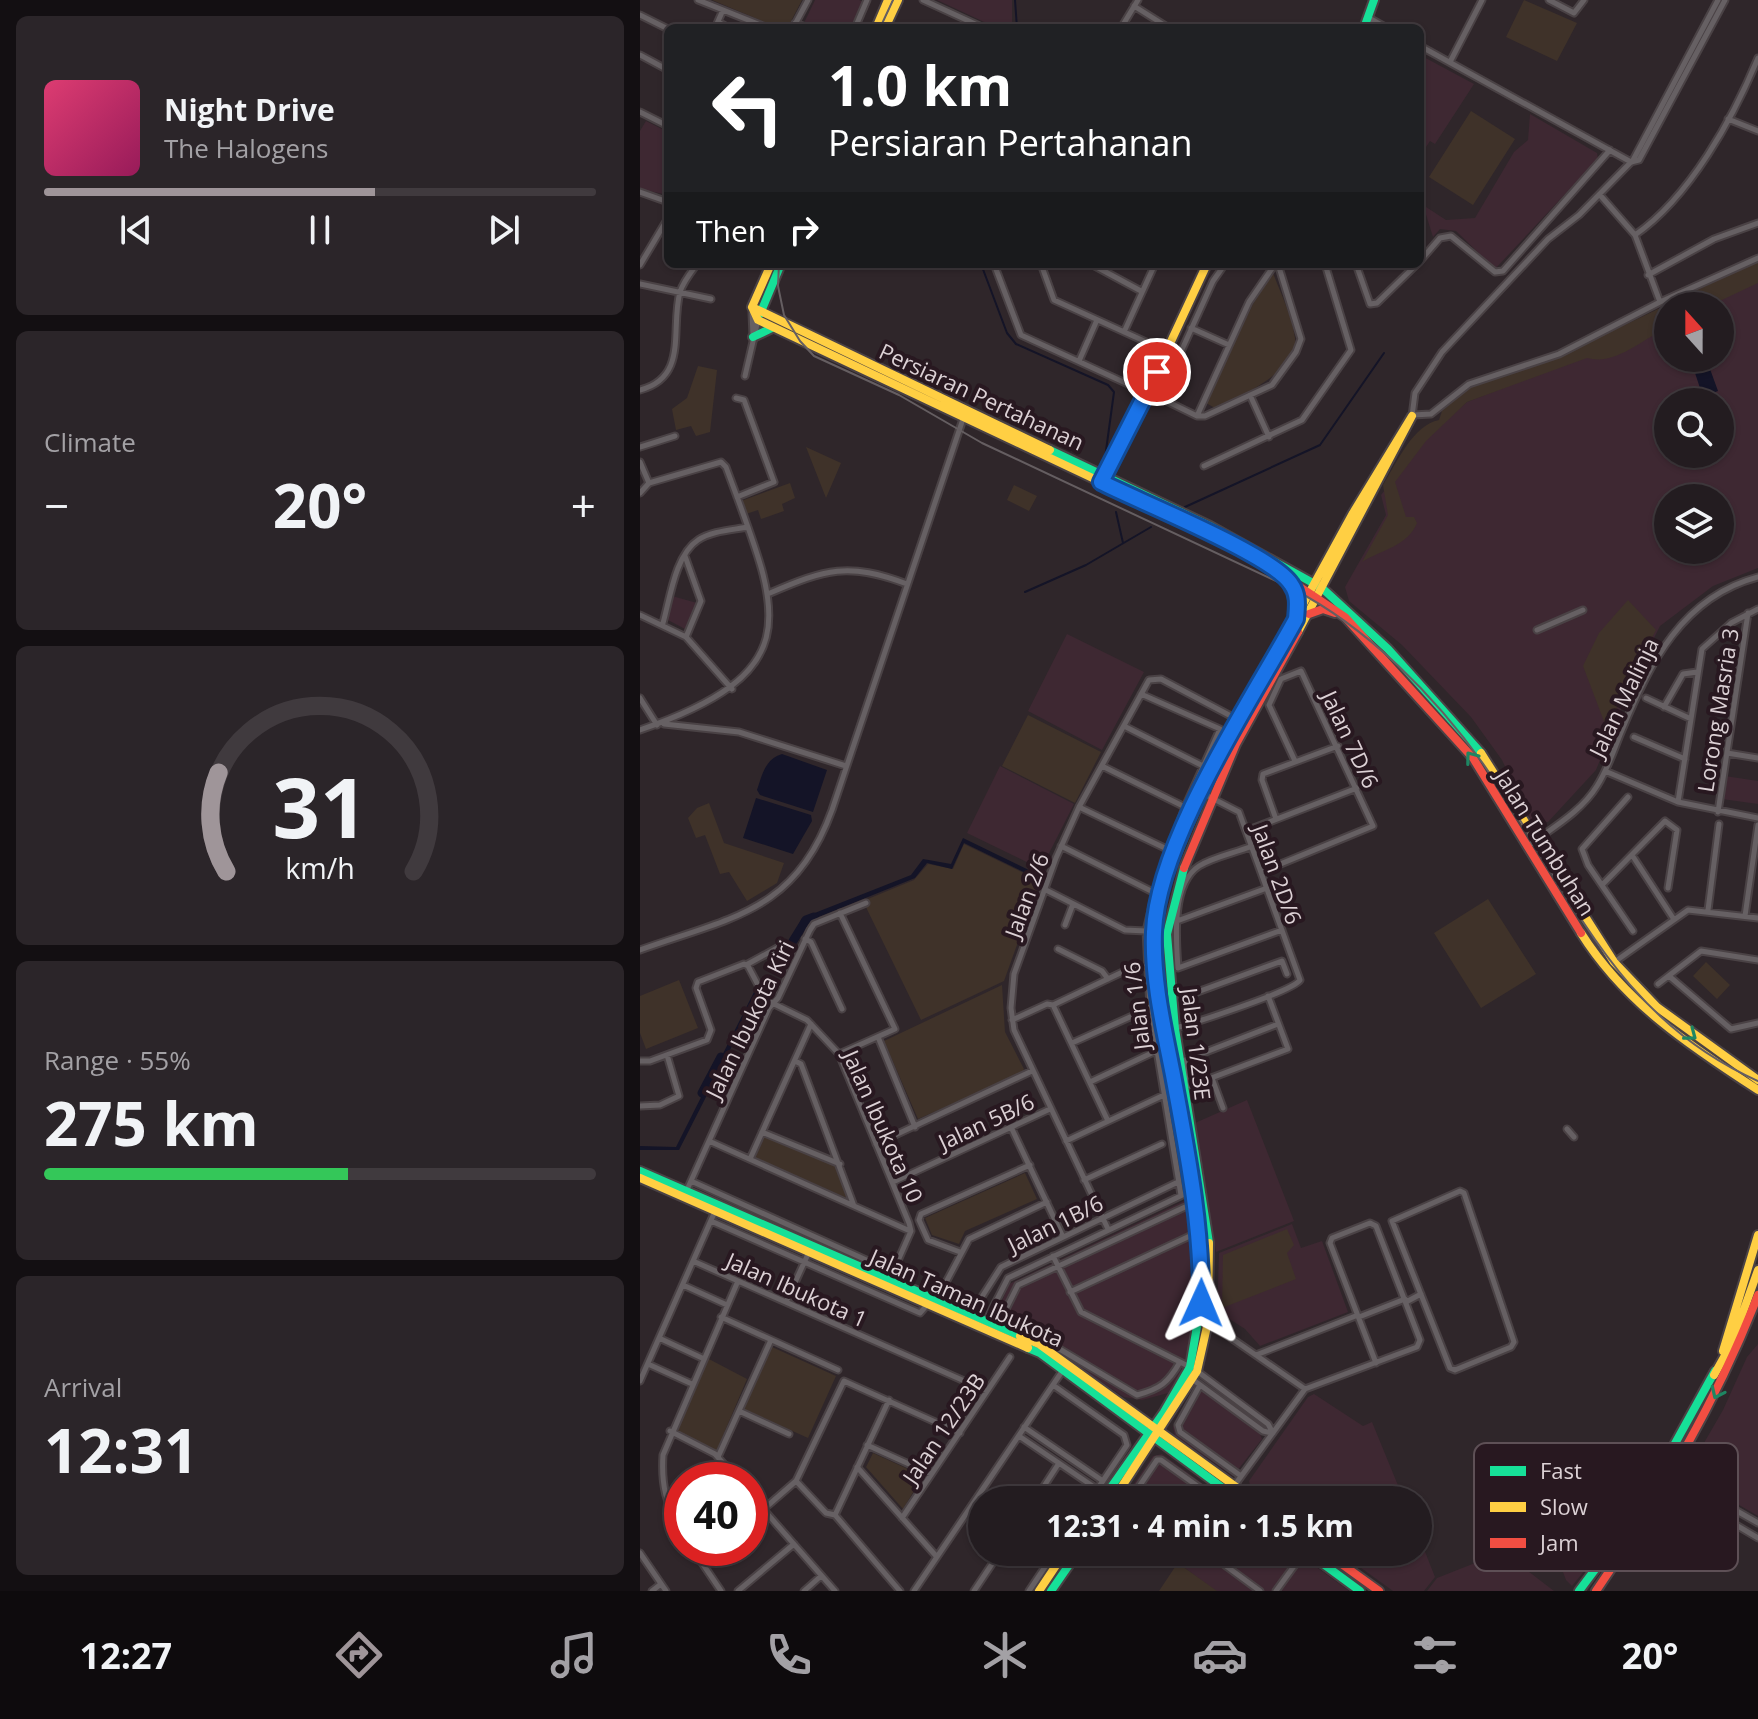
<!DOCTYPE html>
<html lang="en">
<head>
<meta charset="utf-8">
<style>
  body { margin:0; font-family:"Open Sans",sans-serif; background:#2b2529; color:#f1f3f6; height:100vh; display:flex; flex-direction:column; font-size:30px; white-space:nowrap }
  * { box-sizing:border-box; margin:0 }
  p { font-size:26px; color:#a3a1a5 }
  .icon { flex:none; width:44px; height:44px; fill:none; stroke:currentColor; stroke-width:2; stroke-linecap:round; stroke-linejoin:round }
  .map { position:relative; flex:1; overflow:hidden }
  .side { display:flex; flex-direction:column; gap:16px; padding:16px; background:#130f12; width:640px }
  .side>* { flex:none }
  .guide { position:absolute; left:24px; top:24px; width:760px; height:244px; border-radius:12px; box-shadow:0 2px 6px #0004,0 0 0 2px #403a3e; background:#202124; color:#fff; overflow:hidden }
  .needle { width:52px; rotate:339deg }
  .tools { position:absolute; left:1014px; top:292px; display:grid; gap:16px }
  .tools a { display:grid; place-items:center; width:80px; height:80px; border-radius:50%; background:#231c20; box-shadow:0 2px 6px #0004,0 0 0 2px #403a3e; font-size:40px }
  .speed { position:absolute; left:24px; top:1462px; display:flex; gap:16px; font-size:40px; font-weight:700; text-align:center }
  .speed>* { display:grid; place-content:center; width:104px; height:104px; border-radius:50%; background:#231c20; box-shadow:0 2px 6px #0004,0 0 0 2px #403a3e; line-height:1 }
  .speed .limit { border:12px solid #d22; background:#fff; color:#111 }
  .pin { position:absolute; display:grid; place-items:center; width:68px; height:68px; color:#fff; margin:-34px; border:4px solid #fff; border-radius:50%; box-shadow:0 2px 8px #0007 }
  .me { position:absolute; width:88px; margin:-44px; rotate:1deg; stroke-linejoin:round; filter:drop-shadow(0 0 6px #0008) }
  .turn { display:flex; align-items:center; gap:28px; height:168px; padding:0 32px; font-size:36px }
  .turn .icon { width:104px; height:104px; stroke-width:2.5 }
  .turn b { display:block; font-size:56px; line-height:68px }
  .then { display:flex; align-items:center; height:76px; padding:0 32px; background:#0003; gap:16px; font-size:30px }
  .big { font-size:60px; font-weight:700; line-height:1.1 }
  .side .tile { flex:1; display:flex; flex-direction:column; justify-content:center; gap:12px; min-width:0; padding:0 28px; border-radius:12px; background:#2b2529 }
  .side .dial { align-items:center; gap:0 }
  .dial svg { height:208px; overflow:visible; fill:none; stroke:#403a3e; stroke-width:7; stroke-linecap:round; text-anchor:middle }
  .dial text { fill:#f1f3f6; stroke:none }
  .song { display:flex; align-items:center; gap:24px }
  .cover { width:96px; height:96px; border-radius:12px; background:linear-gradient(135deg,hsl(340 70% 55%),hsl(330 70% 35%)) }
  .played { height:8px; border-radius:4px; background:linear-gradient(90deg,#9f9599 60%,#403a3e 60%) }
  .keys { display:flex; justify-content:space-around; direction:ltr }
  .heat { display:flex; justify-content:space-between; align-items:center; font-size:44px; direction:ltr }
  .charge { height:12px; border-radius:6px; background:linear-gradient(90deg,#34c759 55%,#403a3e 0) }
  .trip { position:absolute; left:328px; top:1486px; width:464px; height:80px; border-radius:40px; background:#231c20; box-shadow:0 2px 6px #0004,0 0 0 2px #403a3e; font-weight:700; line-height:80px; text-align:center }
  .tabs { display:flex; height:128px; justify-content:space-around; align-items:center; background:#0e0b0d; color:#a3a1a5 }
  .tabs .icon { width:56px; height:56px }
  .tabs .current { color:#9f9599 }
  .tabs b { font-size:36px; color:#f1f3f6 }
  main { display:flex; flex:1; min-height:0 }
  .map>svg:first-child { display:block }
</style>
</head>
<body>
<main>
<section class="side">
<div class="tile">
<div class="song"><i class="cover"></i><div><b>Night Drive</b><p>The Halogens</p></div></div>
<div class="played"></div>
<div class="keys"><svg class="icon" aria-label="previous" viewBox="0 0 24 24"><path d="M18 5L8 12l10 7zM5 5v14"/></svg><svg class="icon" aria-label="pause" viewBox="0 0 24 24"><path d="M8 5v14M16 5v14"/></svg><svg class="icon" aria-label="next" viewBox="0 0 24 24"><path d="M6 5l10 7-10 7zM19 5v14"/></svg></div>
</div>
<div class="tile"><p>Climate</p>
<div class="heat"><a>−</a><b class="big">20°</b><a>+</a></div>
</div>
<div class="tile dial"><svg viewBox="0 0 100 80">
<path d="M14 69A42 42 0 1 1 86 69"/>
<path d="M14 69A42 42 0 0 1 11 31" stroke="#9f9599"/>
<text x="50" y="56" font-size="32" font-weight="700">31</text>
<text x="50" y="72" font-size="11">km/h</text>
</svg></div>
<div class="tile"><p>Range · 55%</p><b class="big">275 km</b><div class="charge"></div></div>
<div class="tile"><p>Arrival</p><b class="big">12:31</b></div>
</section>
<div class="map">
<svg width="1118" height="1591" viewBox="0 0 1118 1591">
  <rect width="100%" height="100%" fill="#2f262a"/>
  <!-- built -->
  <path fill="#3e2832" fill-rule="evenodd" d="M175 0H219L228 4 216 28H174L164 23Z
    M297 0H372V28H357Z
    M780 55 834 84 795 144 790 141 780 156Z
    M890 114 957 153 958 159 855 269 816 231 800 229 793 237 783 205 806 220 835 218 874 152 888 140Z
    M6 121 28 132V195L0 189V131Z
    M1118 280V568L1073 586 1020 626 993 680 956 770 908 822 891 821 862 760 831 717 762 645 709 601 705 587 746 515 741 495 784 440 827 402 1028 324V358H1080V306H1062ZM1028 402H1080V454H1028ZM1028 498H1080V550H1028Z
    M32 596 57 603 45 629 28 620Z
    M427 634 504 672 462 750 388 711Z
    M360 766 434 804 401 869 327 833Z
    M1085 776 1118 781V804L1082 799Z
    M607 1100 654 1221 576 1252 555 1123Z
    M546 1200 555 1241 553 1330 543 1368 528 1393 502 1400 484 1397 398 1339 354 1320 369 1284Z
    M652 1224 661 1248 682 1241 708 1312 620 1346 605 1329 588 1318 580 1321 577 1317 579 1253Z
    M1118 1344V1516L1046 1474 1083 1410 1107 1357Z
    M555 1386 619 1432 622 1439 593 1476 535 1436 533 1427Z
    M674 1394 723 1426 732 1422 764 1500H626L611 1489 609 1481 668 1397Z
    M522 1454 585 1500H483L513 1456Z
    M962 1513 975 1526 971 1538 932 1586 926 1580 909 1535Z
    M778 1534 795 1577 784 1591H753L699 1552H778Z
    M523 1552H656L709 1591H576Z
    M863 1552 914 1591H787L797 1578Z"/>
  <!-- green -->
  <path fill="#3f3229" d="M72 0H162L149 25 139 28Z
    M884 0 937 23 917 61 866 37Z
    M831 111 875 139 833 205 789 177Z
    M1118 261V283L1069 306H1028V327C1004 338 976 366 947 358L827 402 786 441 755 482 766 517H774L777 523C768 546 741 550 722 562L748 515 743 485C757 462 773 425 799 420L802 411 831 386 914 359Z
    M633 273C641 294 652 316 655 338 660 370 598 398 575 408L566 403 613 304Z
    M58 366 77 370 70 432 56 436 51 426 36 430 32 409 47 398Z
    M166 447 201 463 186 498Z
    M150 483 155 498 142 504 144 511 121 519 118 510 106 514 101 501Z
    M374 485 397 496 389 511 367 500Z
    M988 600 1016 630 980 699 968 732 943 666 959 633Z
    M388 715 461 752 435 803 362 766Z
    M69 803 84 843 144 863 137 883 107 901 89 872 80 874 65 835 56 838 48 818 57 808Z
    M324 844 400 881 364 981 281 1020 223 901 274 880 288 864 313 869Z
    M848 899 896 974 841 1008 794 933Z
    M1066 962 1090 985 1077 999 1053 976Z
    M39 980 58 1028 6 1049 0 1033V996Z
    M362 985 365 1032 384 1069 381 1074 278 1119 244 1041Z
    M125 1136 195 1166 207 1198 115 1158Z
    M385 1173 397 1199 325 1231 319 1244 292 1235 285 1218Z
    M647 1229 654 1245 647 1253 656 1279 582 1308 583 1255Z
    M132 1347 196 1376 168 1438 104 1409Z
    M67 1358 107 1379 76 1452 35 1431Z
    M233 1453 283 1476 263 1509 226 1467Z
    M542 1566 577 1591H519L535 1567Z"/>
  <!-- water -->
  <path fill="#141427" d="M1066 358 1078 391 1063 397 1051 361Z
    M142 754 187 770 173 812 120 795 117 790C122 775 125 759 142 754Z
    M116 798 171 815 172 821 153 854 103 838Z
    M323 838 403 877 402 881 324 843 312 869 287 863 275 878 166 922 150 953 146 950 162 918 271 875 283 859 311 864Z
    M115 990 118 995 39 1150H0V1146L36 1147Z"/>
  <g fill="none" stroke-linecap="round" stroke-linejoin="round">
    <!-- stream -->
    <path stroke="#141427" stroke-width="2" d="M375 0 377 28
      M341 264 367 333 376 344 468 385 474 392 465 458
      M545 507 680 445 744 353
      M476 512 483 543
      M385 592 446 565 511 527"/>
    <!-- river -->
    <path stroke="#141427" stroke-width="9" d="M153 941 166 920 174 917
      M62 1093 81 1057"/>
    <!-- street casing -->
    <g stroke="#4a4245" stroke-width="9">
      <path id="street" d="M58 0 128 28
        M283 0 344 28
        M909 0 934 13 944 0
        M494 6 529 28
        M0 15 28 29
        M729 18 747 28
        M78 22 89 28
        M155 23 168 28
        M75 28 83 10
        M153 28 168 0
        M215 28 227 0
        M481 28 498 0
        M780 46 991 162
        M0 55 28 70
        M810 62 842 0
        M0 112 28 126
        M1088 119 1118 131
        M992 162 1078 0
        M0 192 28 202
        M960 195 995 235 1020 302
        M995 235C1050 197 1093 118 1118 58
        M780 261 800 238 811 236 855 272 863 271 970 150
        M354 264 381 335 490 385
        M401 264 414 300 526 351
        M451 264 501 291
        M716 264 730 304 737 303 777 264
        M0 265 28 218
        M1008 275 1074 239 1118 223
        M0 284 71 299
        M112 313 113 336
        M551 328 589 345
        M484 332 515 264
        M439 361 457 320
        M105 376 118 320
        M0 390C49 377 30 329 40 292 43 282 51 272 57 264
        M508 392 557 416H565L632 385 656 352 661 339 638 264
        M610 395 629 437
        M96 398 104 400 134 482 97 497
        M520 398 573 281 585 264
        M773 415 791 414 829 384 919 354 1020 302 1118 258
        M557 416 609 302 633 267 638 265
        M772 416 775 393 802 352 908 239 939 215 991 162 999 160 1085 0
        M0 447 35 436
        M0 462 9 483
        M564 466 662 420 711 350 685 264
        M0 493 9 483 81 462 86 467C139 612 173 670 0 730
        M45 556 61 601 46 637
        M130 593C186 569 208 562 267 584
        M0 615 46 637 92 689
        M23 623C30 599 35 555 58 540 71 531 92 530 108 527
        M897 630 943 610
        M501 694 580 729 545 807 515 893 506 931 510 1008 541 1195
        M0 698 17 725
        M1006 698 1051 719
        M1024 707 1043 674 1057 672
        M24 724 99 732 206 766
        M484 726 563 766
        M994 737 1045 759
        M1087 753 1118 758
        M462 766 545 807
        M965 771 1038 802 1118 818
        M988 797 942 849 948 865 993 931
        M1038 802 1062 649 1091 623 1118 609
        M439 807 529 850
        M1078 812 1108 613
        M636 819 622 780 623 774 698 746
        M606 831 717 788
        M421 846 515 893
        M612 846C595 853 573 857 559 866 531 884 536 940 538 968L642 930
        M888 846C912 828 941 812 957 786 968 769 974 749 982 730 1010 663 1042 597 1118 577
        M992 855 1033 918
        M621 872 733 826 661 671 641 679 629 705 655 761
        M963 884 1025 821 1037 830 1028 888
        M404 889 485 930 506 931
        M1068 910 1079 824
        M1105 916 1118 825
        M537 921 627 888
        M425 925 433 904
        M165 939 171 942 202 1009
        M418 949 462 971 468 979
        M0 950C92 917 155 912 192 810L324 416
        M973 963 1048 910 1118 918
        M106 965 139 947
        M1029 976 1091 1029 1118 1023
        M1018 984 1061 951 1118 960
        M628 996 630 1001 648 1049 550 1086 545 1060 638 1024
        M541 998 642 961 647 974
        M413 1005 468 1121
        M372 1020 407 1004 413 1005 493 967H505
        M523 1031C543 1027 652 992 660 980L599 812 562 793
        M238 1037 275 1127
        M432 1043 510 1008
        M199 1054 255 1029 200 913
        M0 1061H10L67 1040 71 1030 56 988 58 982 104 964 108 966 126 1000 167 1020 199 1054 269 1223 271 1231 249 1281
        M155 1061 161 1064 214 1206
        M572 1078 583 1108
        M450 1082 516 1051
        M0 1106 20 1105 39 1096 27 1055
        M371 1127 423 1237
        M927 1129 934 1137
        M122 1132 200 1164
        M69 1141 270 1231
        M426 1141 524 1095
        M236 1144 392 1071
        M110 1159 171 1024
        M444 1180 522 1144
        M51 1181 253 1272
        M253 1182 410 1109
        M820 1191 824 1193 874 1342 871 1347 815 1370 810 1368 752 1221Z
        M46 1192 129 1008 138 998 170 930 174 924 226 903
        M407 1202 329 1239 304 1286 307 1293 334 1305 338 1303 361 1267 538 1182
        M71 1221 280 1313 287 1305
        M468 1229 374 1030 371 1008 374 974 416 858 439 807 509 680 521 679 606 724
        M320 1252 288 1240 279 1220 281 1214 390 1165
        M413 1256 441 1312 550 1367
        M53 1261 347 1391
        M43 1285 87 1305
        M430 1292 552 1235
        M146 1302 169 1252
        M766 1302 781 1294
        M349 1314 401 1338 497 1395C520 1389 528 1383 540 1362
        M81 1317 198 1370
        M719 1317 765 1299
        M361 1319 378 1285 545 1207
        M346 1321 368 1278 553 1190
        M568 1322 665 1389
        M19 1338 62 1358
        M616 1355 718 1315
        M8 1364 52 1384
        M557 1371 628 1424 633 1433
        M552 1379 623 1431 632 1433
        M0 1381 76 1209
        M413 1385 484 1435 487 1445 450 1500
        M560 1385 538 1425 540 1432 601 1476
        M99 1411 149 1434
        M384 1427 463 1481
        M30 1431 75 1454 98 1480
        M379 1436 457 1489
        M227 1445 291 1474
        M78 1457 131 1340
        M217 1467 297 1557
        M1023 1469 1118 1523
        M1017 1478 1118 1538
        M156 1481 186 1513 195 1515
        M483 1485 496 1491
        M594 1486 665 1389 777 1347 780 1340 736 1226 730 1223 692 1238 690 1243 736 1363
        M110 1494 195 1591
        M395 1500 419 1463
        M498 1500 496 1491 517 1460H521L577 1500
        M195 1515 249 1400
        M195 1515 260 1591
        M262 1518 370 1357
        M110 1521 156 1481 204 1381 320 1433
        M42 1531C26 1505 21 1485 23 1455L98 1281
        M52 1548 81 1591
        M567 1552 620 1591
        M647 1552 657 1562
        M0 1553 26 1591
        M60 1559 78 1548
        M12 1591 21 1584
        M98 1591 154 1544
        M164 1591 181 1576
        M274 1591 423 1370
        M334 1591 360 1552
        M389 1591 415 1552
        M636 1591 657 1562 670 1555"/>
    </g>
    <!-- fast casing -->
    <g stroke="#4a4245" stroke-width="12">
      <path id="fast" d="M724 28 734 0
        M120 314 141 264
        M113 337 132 328
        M410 450 570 526 682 588 748 649 841 753
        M651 583 657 598 656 613
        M544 868 527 934 535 1029 569 1243
        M0 1171 380 1336
        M388 1348 400 1353 599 1500
        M462 1500 524 1412 550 1367 561 1303 562 1246 523 1031 513 934 525 880 571 772
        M667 1552 720 1591
        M411 1591 438 1552
        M939 1591 995 1516 1075 1371"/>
    </g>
    <!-- slow casing -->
    <g stroke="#4a4245" stroke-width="12">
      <path id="slow" d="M236 28 248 0
        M245 28 258 0
        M131 264 112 307 118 320 571 534
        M112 307 410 450
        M464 477 480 451 567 264
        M841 753 974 962 1017 1007 1118 1080
        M571 772 713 513 772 416 658 632
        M941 933C985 1003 1050 1046 1118 1090
        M0 1178 388 1348
        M380 1336 399 1344 614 1500
        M1083 1351 1118 1235
        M1074 1375 1092 1343 1118 1270
        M473 1500 557 1371 568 1322 569 1243
        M399 1591 425 1552"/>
    </g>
    <!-- jam casing -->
    <g stroke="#4a4245" stroke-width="12">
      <path id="jam" d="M571 534 606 551 705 617 833 758 941 933
        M669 614 683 609 695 613
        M544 868 596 744 658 632
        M685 1552 739 1591
        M956 1591C1020 1497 1077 1401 1118 1295"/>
    </g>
    <!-- street -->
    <use href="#street" stroke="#666063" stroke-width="5"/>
    <!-- fast -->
    <use href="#fast" stroke="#16e098" stroke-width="8"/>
    <!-- slow -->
    <use href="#slow" stroke="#ffcf43" stroke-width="8"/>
    <!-- jam -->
    <use href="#jam" stroke="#f24e42" stroke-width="8"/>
    <!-- tram -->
    <path stroke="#655e61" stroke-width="2" d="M240 28 253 0
      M139 264 138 286 144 315 160 341 174 356 259 395 342 443 653 589C728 628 795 696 844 765 929 886 972 1016 1118 1081"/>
  </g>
  <!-- one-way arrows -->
  <defs><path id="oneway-chevron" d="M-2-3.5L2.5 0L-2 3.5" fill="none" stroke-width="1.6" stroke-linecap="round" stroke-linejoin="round" transform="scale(2)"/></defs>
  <g stroke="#1e8662">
    <use href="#oneway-chevron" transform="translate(831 757) rotate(-127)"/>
    <use href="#oneway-chevron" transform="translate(1051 1035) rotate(37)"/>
    <use href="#oneway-chevron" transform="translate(1077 1393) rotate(115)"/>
  </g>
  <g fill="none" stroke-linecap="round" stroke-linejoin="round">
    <!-- route casing -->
    <g stroke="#114b97" stroke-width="20">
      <path id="route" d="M517 372 461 482C498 501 633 555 651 584 659 595 657 607 656 619 612 700 517 841 514 932 512 979 524 1029 533 1075 547 1151 562 1225 561 1303"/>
    </g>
    <!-- route -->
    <use href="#route" stroke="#1a73e8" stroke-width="14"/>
  </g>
  <g text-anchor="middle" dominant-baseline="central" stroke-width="8" stroke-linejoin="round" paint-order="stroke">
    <!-- street labels -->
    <g font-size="22" fill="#dcd1d5" stroke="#281820">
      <text transform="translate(342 396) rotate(25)">Persiaran Pertahanan</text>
      <text transform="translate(983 697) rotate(-64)">Jalan Malinja</text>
      <text transform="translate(1077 710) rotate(-81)">Lorong Masria 3</text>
      <text transform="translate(711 739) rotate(65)">Jalan 7D/6</text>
      <text transform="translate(906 842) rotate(58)">Jalan Tumbuhan</text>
      <text transform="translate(638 874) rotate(70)">Jalan 2D/6</text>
      <text transform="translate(386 895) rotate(-70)">Jalan 2/6</text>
      <text transform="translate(496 1006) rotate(-97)">Jalan 1/6</text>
      <text transform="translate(109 1019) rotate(-64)">Jalan Ibukota Kiri</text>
      <text transform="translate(557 1044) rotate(83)">Jalan 1/23E</text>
      <text transform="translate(346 1121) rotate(-25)">Jalan 5B/6</text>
      <text transform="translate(244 1126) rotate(66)">Jalan Ibukota 10</text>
      <text transform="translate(415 1223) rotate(-26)">Jalan 1B/6</text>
      <text transform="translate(157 1289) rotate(24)">Jalan Ibukota 1</text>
      <text transform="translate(327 1297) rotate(24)">Jalan Taman Ibukota</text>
      <text transform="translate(303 1428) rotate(-56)">Jalan 12/23B</text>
    </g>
  </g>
  <!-- legend -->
  <rect x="834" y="1443" width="264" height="128" rx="12" fill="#281820" stroke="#5e5056" stroke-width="2"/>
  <rect x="850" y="1466" width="36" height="10" fill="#16e098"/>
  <rect x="850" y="1502" width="36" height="10" fill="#ffcf43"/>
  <rect x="850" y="1538" width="36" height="10" fill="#f24e42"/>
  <g font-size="22" fill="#dcd1d5">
    <text x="900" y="1479">Fast</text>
    <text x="900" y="1515">Slow</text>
    <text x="900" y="1551">Jam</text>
  </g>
</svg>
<div class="tools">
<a><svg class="needle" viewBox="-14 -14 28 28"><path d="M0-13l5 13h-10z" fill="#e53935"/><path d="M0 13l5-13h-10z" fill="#a3a1a5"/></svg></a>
<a><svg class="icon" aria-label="search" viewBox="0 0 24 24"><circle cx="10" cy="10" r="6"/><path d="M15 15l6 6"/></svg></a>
<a><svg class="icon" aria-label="layers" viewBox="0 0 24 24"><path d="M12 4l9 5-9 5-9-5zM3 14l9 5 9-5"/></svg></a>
</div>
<div class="speed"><div class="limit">40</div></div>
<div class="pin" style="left:517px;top:372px;background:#d93025"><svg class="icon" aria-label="arrive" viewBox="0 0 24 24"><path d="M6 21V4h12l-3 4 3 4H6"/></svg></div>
<svg class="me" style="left:561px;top:1303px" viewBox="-20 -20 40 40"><path d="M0-17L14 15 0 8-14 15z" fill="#1a73e8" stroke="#fff" stroke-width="4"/></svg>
<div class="trip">12:31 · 4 min · 1.5 km</div>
<div class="guide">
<div class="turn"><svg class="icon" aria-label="left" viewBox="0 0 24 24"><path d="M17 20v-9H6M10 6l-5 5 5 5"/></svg><div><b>1.0 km</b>Persiaran Pertahanan</div></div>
<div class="then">Then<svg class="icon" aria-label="right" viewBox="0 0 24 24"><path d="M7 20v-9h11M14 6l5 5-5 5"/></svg></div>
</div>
</div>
</main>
<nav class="tabs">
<b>12:27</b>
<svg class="icon current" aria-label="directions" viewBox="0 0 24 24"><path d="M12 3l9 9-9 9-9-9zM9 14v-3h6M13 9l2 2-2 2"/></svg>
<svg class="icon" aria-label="music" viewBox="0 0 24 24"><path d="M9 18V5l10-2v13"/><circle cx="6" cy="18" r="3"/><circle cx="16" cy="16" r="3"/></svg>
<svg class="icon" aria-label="phone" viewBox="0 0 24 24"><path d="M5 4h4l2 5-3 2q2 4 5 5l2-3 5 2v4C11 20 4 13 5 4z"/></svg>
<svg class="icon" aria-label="climate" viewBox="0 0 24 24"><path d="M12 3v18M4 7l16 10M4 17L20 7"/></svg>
<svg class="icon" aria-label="car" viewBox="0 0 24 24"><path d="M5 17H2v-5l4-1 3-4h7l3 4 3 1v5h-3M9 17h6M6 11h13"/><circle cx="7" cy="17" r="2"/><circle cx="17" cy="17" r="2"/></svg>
<svg class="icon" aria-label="filters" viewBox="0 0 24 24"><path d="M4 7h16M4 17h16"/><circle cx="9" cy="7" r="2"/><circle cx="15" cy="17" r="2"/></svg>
<b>20°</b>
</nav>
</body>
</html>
